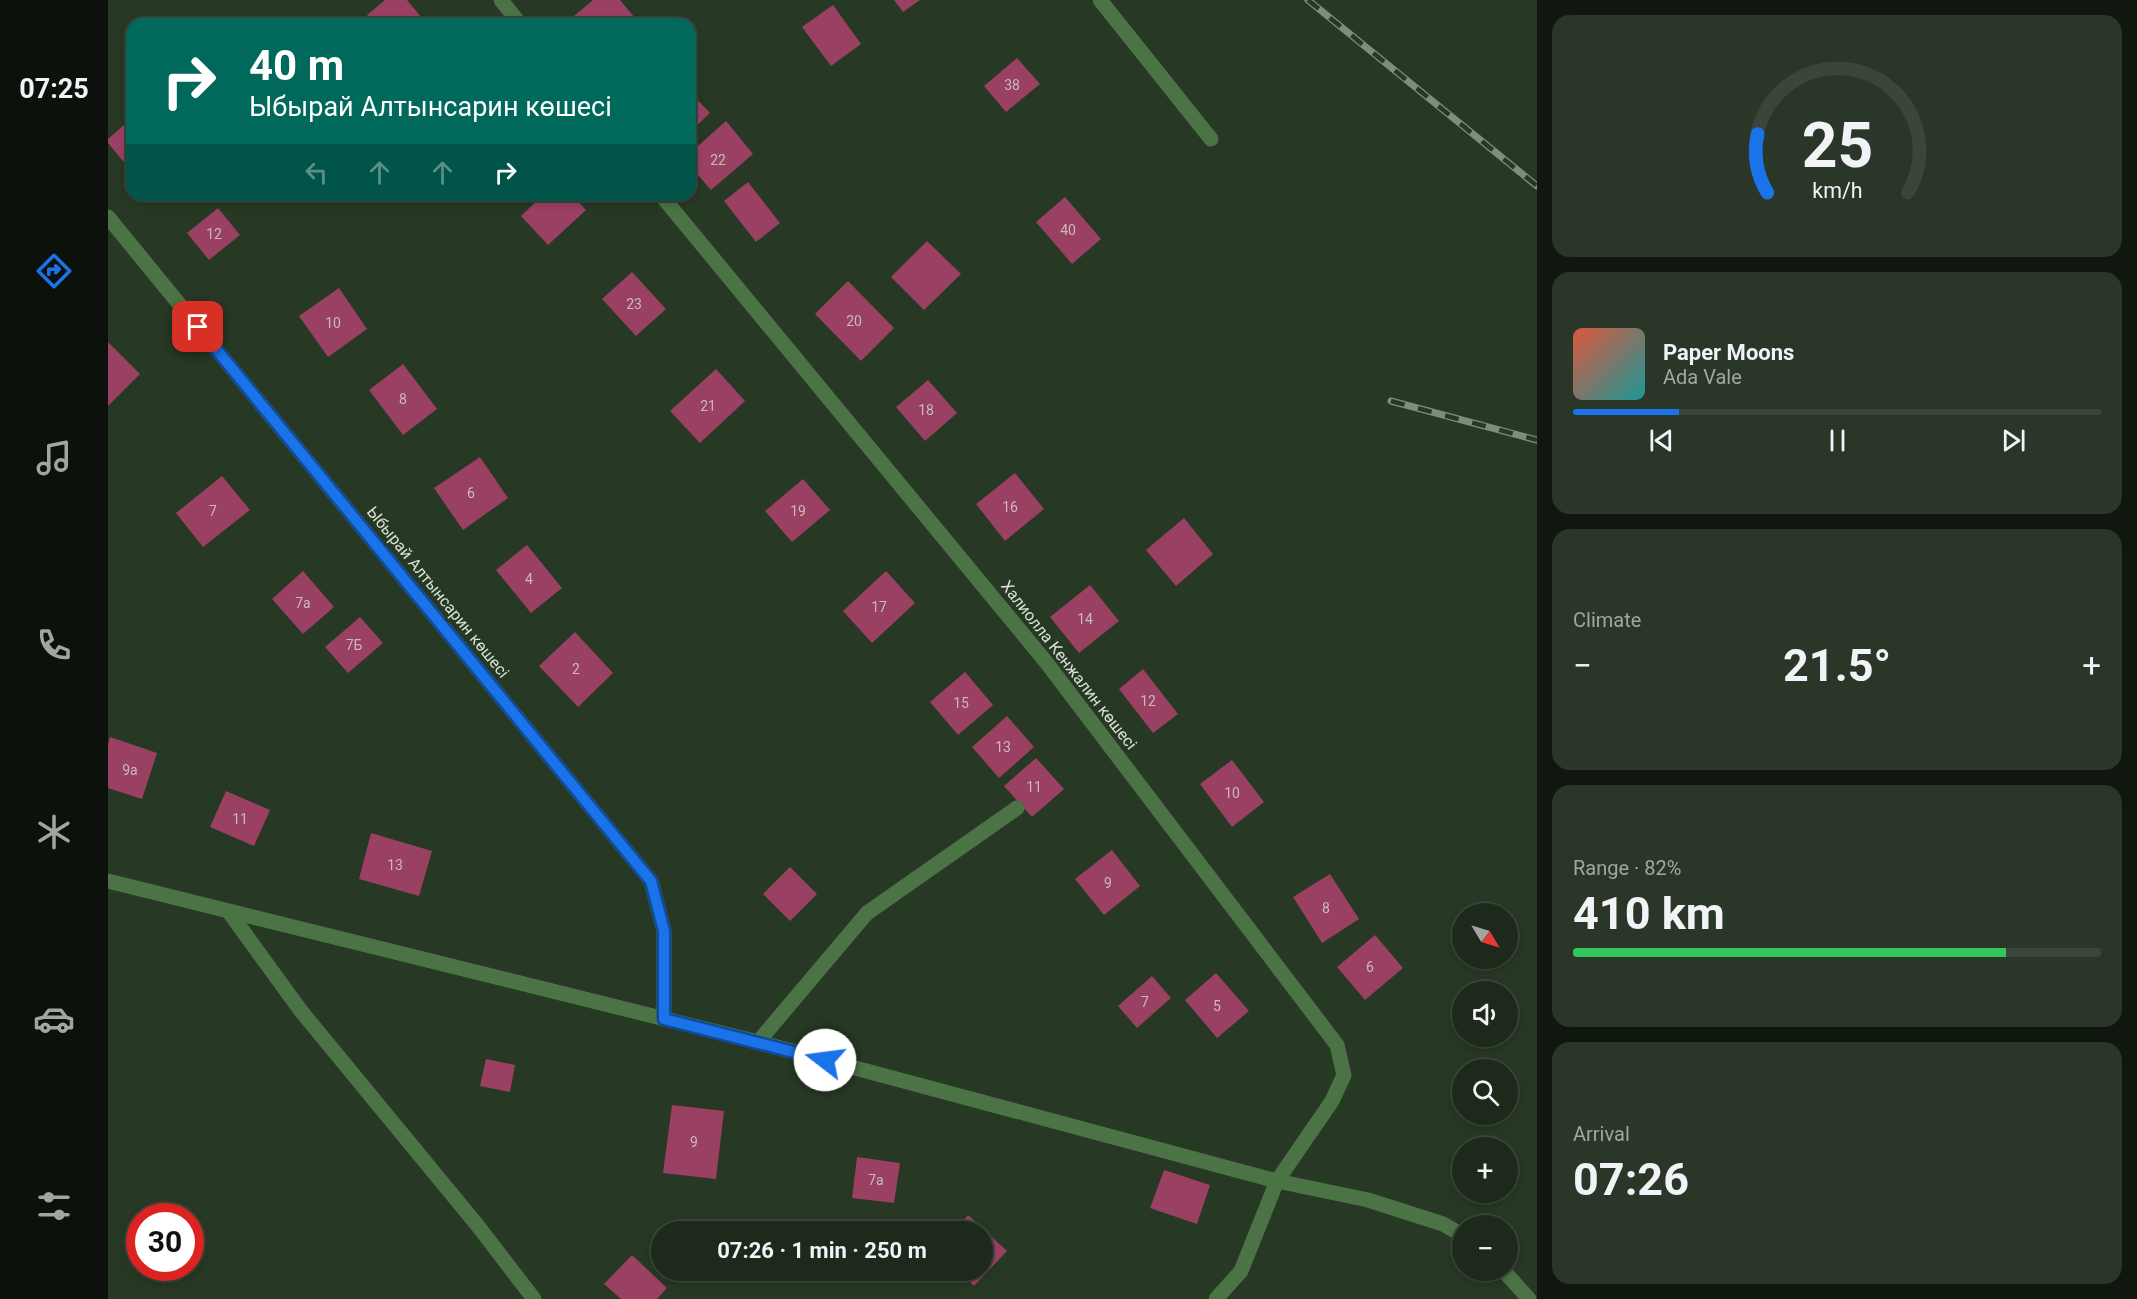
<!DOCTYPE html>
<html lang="en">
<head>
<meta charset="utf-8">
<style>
  body { margin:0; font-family:Roboto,sans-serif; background:#2a3628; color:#f1f3f6; height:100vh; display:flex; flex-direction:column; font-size:22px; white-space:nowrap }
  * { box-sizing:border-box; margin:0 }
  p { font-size:20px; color:#a0a7a3 }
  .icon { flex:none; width:33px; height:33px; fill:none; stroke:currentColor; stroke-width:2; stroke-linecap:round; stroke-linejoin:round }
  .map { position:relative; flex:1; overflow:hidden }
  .side { display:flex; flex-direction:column; gap:15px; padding:15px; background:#10170f; width:600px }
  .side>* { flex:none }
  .hud { position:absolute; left:18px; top:18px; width:570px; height:183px; border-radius:18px; box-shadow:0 3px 9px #0003,0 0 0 2px #3b463a; background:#00695c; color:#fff; overflow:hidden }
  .needle { width:39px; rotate:128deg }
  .tools { position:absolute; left:1344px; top:903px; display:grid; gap:12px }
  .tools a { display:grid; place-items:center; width:66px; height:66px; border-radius:50%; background:#1d2a1b; box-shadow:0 3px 9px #0003,0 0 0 2px #3b463a; font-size:30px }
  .speed { position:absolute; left:18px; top:1203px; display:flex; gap:12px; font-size:30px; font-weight:700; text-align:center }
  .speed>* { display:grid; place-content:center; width:78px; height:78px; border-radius:50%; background:#1d2a1b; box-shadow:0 3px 9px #0003,0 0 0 2px #3b463a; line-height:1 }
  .speed .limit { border:9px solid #d22; background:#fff; color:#111 }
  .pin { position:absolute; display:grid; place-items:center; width:51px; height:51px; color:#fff; margin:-26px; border-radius:12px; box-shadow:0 3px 9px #0006 }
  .me { position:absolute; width:66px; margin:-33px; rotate:285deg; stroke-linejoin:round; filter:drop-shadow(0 0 4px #0008) }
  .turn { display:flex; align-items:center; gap:21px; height:126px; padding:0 24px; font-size:27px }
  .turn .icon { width:78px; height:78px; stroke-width:2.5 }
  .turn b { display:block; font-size:42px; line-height:51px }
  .lanes { display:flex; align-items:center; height:57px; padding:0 24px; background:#0003; justify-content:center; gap:30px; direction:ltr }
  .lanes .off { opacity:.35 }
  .big { font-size:45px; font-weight:700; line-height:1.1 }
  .side .widget { flex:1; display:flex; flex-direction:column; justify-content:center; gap:9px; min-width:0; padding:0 21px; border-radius:18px; background:#2a3628 }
  .side .dial { align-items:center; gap:0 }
  .dial svg { height:156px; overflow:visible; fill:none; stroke:#3b463a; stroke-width:7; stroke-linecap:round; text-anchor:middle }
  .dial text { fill:#f1f3f6; stroke:none }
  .song { display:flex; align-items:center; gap:18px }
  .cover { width:72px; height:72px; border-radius:9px; background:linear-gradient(135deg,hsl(10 70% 55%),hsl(180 70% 35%)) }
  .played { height:6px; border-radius:3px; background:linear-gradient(90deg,#1a73e8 20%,#3b463a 20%) }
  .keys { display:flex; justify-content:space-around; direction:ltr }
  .heat { display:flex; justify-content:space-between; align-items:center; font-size:33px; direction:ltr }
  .charge { height:9px; border-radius:4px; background:linear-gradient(90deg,#34c759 82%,#3b463a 0) }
  .trip { position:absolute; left:543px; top:1221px; width:342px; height:60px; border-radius:30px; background:#1d2a1b; box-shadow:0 3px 9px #0003,0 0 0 2px #3b463a; font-weight:700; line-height:60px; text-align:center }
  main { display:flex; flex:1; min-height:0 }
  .tabs { display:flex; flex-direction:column; width:108px; justify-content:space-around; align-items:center; background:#0c110b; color:#a0a7a3 }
  .tabs .icon { width:42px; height:42px }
  .tabs .active { color:#1a73e8 }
  .tabs b { font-size:27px; color:#f1f3f6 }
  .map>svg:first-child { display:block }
</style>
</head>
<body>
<main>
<nav class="tabs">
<b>07:25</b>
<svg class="icon active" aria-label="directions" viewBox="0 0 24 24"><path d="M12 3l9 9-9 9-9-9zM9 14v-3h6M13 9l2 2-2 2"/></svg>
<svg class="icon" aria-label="music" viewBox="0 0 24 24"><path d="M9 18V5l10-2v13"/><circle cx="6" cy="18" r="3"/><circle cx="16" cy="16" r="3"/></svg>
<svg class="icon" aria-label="phone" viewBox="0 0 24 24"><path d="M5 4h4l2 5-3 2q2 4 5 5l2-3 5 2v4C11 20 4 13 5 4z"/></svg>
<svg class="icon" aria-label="climate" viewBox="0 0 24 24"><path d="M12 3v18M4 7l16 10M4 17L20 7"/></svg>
<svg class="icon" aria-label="car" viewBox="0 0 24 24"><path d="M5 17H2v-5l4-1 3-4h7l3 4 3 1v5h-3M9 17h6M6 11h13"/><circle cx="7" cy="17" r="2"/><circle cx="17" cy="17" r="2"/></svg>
<svg class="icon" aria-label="filters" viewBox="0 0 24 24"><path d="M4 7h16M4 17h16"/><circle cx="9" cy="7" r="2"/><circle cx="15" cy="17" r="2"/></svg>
</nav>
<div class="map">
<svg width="1429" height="1299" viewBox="0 0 1429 1299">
  <rect width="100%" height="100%" fill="#273824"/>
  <!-- building -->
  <path fill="#9a4063" d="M277 0H299L319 24H267L259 15Z
    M485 0H512L532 24H472L466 16Z
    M786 0H812L795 12Z
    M725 5 753 44 723 66 694 27Z
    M909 58 932 84 898 112 876 86Z
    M582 92 602 113 582 132Z
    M24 118V172L0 143V139Z
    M618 121 645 154 603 190 582 166V153Z
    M640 182 672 223 648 242 616 201Z
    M435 195H464L478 210 440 245 413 216Z
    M957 197 993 239 964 264 928 222Z
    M110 208 132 235 101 260 79 233Z
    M819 241 853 274 816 310 783 277Z
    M524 272 558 309 528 336 494 299Z
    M740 281 786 328 753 361 707 314Z
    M231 288 259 329 220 357 191 316Z
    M0 342 32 374 0 406Z
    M295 364 329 409 295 435 261 390Z
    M608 369 637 401 592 443 562 411Z
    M820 380 849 413 817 441 788 407Z
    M372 457 400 498 355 530 326 488Z
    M907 473 936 509 897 541 868 504Z
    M114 476 142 510 95 547 68 513Z
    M695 479 722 510 684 542 657 511Z
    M1076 518 1105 554 1068 586 1038 550Z
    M419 545 454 588 423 613 388 570Z
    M195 571 226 607 195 634 164 599Z
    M778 571 807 603 764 643 735 611Z
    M982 585 1011 621 971 653 942 617Z
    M252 617 275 643 240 673 217 647Z
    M467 632 505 673 470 707 431 666Z
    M1035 669 1070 714 1045 733 1011 689Z
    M857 672 885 705 850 735 822 702Z
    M899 716 926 747 891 778 864 747Z
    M2 737 49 753 34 799 0 788V744Z
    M928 758 956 789 924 817 896 786Z
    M1124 760 1156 802 1124 827 1092 784Z
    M118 791 162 810 146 846 102 827Z
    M263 833 324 851 311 896 251 879Z
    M1004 850 1032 886 996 915 967 879Z
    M682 867 709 894 682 921 655 894Z
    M1222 874 1251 919 1214 943 1185 897Z
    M1267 935 1295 968 1257 1000 1229 967Z
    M1108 973 1141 1011 1109 1038 1077 1000Z
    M1044 976 1063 998 1029 1028 1010 1006Z
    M378 1059 407 1065 402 1092 372 1086Z
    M564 1105 616 1111 608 1179 555 1173Z
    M749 1157 792 1163 786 1203 744 1198Z
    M1056 1170 1102 1185 1089 1224 1042 1208Z
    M860 1215 899 1251 866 1286 850 1270H874V1232H845Z
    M524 1255 559 1288 549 1299H513L496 1284Z"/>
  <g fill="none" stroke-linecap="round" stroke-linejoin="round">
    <!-- minor -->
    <path stroke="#4b7345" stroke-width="15" d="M393 0 412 24
      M992 0 1103 139
      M553 195 938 662 1229 1045 1236 1075 1224 1101 1169 1181 1133 1271 1108 1299
      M0 217 543 881 556 931V1019
      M0 881 650 1042 1169 1181 1260 1200 1335 1224 1354 1235
      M121 912 193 1011 370 1226 426 1299
      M650 1042 759 913 909 808
      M1395 1270 1421 1299"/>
    <!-- rail casing -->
    <g stroke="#7f8d7d" stroke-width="7">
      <path id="rail" d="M1200 0 1429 186
        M1283 401 1429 440"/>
    </g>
    <!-- rail -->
    <use href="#rail" stroke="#273824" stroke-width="4.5" stroke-dasharray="14" stroke-linecap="butt"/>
  </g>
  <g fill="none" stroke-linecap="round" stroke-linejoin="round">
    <!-- route casing -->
    <g stroke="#114b97" stroke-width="15">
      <path id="route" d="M90 327 543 881 556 931V1019L717 1060"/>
    </g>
    <!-- route -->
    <use href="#route" stroke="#1a73e8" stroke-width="10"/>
  </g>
  <g text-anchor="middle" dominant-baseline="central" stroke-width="6" stroke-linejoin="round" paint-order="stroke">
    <!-- number labels -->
    <g font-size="14" fill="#c9bbba">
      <text x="904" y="85">38</text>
      <text x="610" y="160">22</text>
      <text x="960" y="230">40</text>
      <text x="106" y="234">12</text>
      <text x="526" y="304">23</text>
      <text x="746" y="321">20</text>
      <text x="225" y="323">10</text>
      <text x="295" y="399">8</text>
      <text x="600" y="406">21</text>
      <text x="818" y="410">18</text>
      <text x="363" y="493">6</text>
      <text x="902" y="507">16</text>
      <text x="105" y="511">7</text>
      <text x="690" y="511">19</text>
      <text x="421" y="579">4</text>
      <text x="195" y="603">7а</text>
      <text x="771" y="607">17</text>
      <text x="977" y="619">14</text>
      <text x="246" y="645">7Б</text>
      <text x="468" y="669">2</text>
      <text x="1040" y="701">12</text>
      <text x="853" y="703">15</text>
      <text x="895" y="747">13</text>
      <text x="22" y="770">9а</text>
      <text x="926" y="787">11</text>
      <text x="1124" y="793">10</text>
      <text x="132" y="819">11</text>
      <text x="287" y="865">13</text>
      <text x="1000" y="883">9</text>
      <text x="1218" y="908">8</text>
      <text x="1262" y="967">6</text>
      <text x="1037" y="1002">7</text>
      <text x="1109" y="1006">5</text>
      <text x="586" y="1142">9</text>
      <text x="768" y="1180">7а</text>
    </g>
    <!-- street labels -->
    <g font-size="16" fill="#d9e4d7" stroke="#273824">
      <text transform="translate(330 592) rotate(51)">Ыбырай Алтынсарин көшесі</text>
      <text transform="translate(961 665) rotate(52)">Халиолла Кенжалин көшесі</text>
    </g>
  </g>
</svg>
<div class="tools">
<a><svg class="needle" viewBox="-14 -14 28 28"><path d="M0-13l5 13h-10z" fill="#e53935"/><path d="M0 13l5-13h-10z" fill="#a0a7a3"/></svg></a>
<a><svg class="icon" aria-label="sound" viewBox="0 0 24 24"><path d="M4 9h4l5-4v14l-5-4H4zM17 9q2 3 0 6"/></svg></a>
<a><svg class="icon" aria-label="search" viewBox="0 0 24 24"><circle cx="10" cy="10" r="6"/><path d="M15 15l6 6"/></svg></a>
<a>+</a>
<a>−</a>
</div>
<div class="speed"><div class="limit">30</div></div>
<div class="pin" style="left:90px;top:327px;background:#d93025"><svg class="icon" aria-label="arrive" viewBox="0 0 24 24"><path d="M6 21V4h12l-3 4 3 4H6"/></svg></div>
<svg class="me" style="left:717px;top:1060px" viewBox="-20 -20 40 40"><circle r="19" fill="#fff"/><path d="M0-13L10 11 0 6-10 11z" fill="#1a73e8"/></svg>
<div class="trip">07:26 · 1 min · 250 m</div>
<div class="hud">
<div class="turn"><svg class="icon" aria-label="right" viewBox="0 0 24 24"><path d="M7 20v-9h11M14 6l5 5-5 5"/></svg><div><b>40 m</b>Ыбырай Алтынсарин көшесі</div></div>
<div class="lanes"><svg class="icon off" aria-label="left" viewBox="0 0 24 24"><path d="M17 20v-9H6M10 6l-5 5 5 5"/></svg><svg class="icon off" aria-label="ahead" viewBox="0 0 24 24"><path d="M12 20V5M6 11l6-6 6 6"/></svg><svg class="icon off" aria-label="ahead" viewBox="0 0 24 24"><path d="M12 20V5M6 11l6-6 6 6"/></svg><svg class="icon" aria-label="right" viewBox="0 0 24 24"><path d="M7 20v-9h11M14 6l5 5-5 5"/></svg></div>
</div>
</div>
<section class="side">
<div class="widget dial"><svg viewBox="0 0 100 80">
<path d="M14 69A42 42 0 1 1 86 69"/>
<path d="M14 69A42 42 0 0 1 9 39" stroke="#1a73e8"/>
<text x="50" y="56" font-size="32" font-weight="700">25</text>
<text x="50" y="72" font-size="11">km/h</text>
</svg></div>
<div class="widget">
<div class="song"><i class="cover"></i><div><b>Paper Moons</b><p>Ada Vale</p></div></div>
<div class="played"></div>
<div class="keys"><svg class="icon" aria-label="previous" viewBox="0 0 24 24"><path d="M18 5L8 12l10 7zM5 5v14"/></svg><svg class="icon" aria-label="pause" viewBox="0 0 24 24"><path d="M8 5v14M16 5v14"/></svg><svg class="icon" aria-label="next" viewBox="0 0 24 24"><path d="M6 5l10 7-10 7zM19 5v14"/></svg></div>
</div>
<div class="widget"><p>Climate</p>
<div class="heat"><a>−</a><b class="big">21.5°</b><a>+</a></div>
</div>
<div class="widget"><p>Range · 82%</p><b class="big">410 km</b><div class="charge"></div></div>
<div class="widget"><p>Arrival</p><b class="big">07:26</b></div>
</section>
</main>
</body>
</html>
